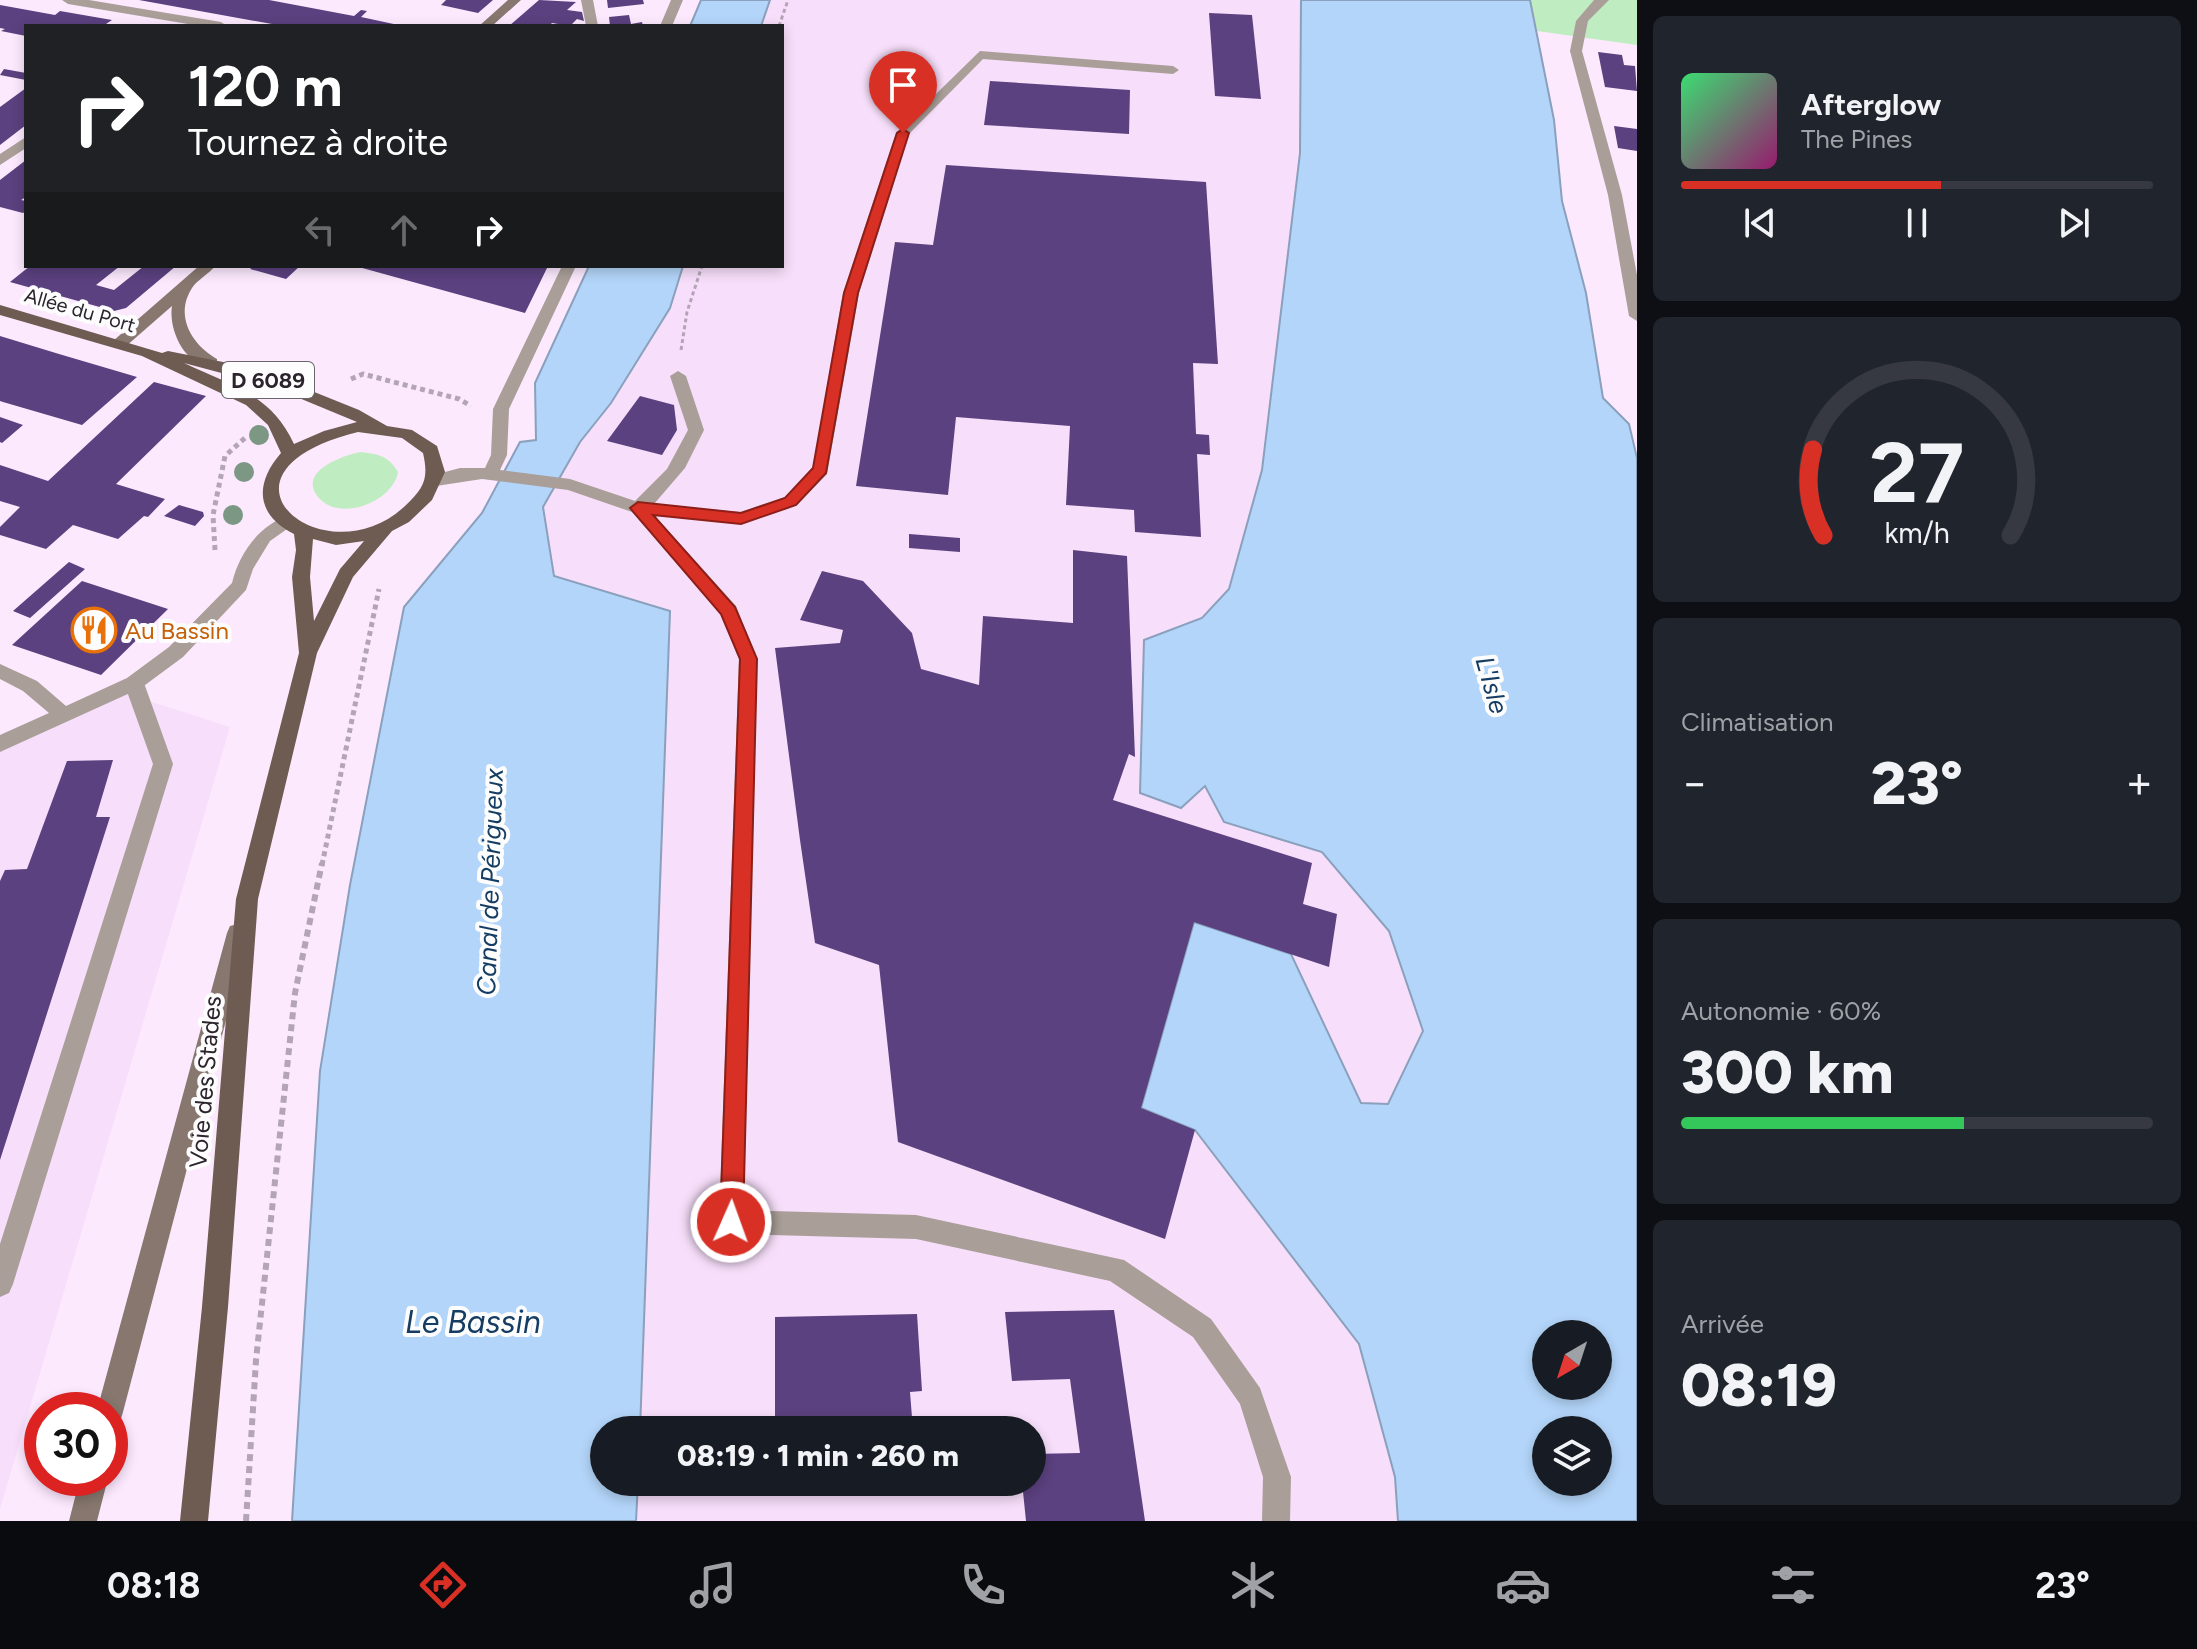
<!DOCTYPE html>
<html lang="fr">
<head>
<meta charset="utf-8">
<style>
  body { margin:0; font-family:Figtree,sans-serif; background:#20242c; color:#f1f3f6; height:100vh; display:flex; flex-direction:column; font-size:30px; white-space:nowrap }
  * { box-sizing:border-box; margin:0 }
  p { font-size:26px; color:#9ea1a6 }
  .icon { flex:none; width:44px; height:44px; fill:none; stroke:currentColor; stroke-width:2; stroke-linecap:round; stroke-linejoin:round }
  .map { position:relative; flex:1; overflow:hidden }
  .sheet { display:flex; flex-direction:column; gap:16px; padding:16px; background:#0d0f14; width:560px }
  .sheet>* { flex:none }
  .banner { position:absolute; left:24px; top:24px; width:760px; height:244px; border-radius:0px; box-shadow:0 4px 12px #0003; background:#202124; color:#fff; overflow:hidden }
  .needle { width:52px; rotate:219deg }
  .buttons { position:absolute; left:1532px; top:1320px; display:grid; gap:16px }
  .buttons a { display:grid; place-items:center; width:80px; height:80px; border-radius:50%; background:#171b24; box-shadow:0 4px 12px #0003; font-size:40px }
  .speed { position:absolute; left:24px; top:1392px; display:flex; gap:16px; font-size:40px; font-weight:700; text-align:center }
  .speed>* { display:grid; place-content:center; width:104px; height:104px; border-radius:50%; background:#171b24; box-shadow:0 4px 12px #0003; line-height:1 }
  .speed .limit { border:12px solid #d22; background:#fff; color:#111 }
  .pin { position:absolute; display:grid; place-items:center; width:68px; height:68px; color:#fff; margin:-82px -34px; border-radius:50% 50% 50% 0; rotate:-45deg; box-shadow:0 0 8px #0007 }
  .pin .icon { rotate:45deg }
  .me { position:absolute; width:88px; margin:-44px; rotate:2deg; stroke-linejoin:round; filter:drop-shadow(0 0 6px #0008) }
  .turn { display:flex; align-items:center; gap:28px; height:168px; padding:0 32px; font-size:36px }
  .turn .icon { width:104px; height:104px; stroke-width:2.5 }
  .turn b { display:block; font-size:56px; line-height:68px }
  .lanes { display:flex; align-items:center; height:76px; padding:0 32px; background:#0003; justify-content:center; gap:40px; direction:ltr }
  .lanes .off { opacity:.35 }
  .big { font-size:60px; font-weight:800; line-height:1.1 }
  .sheet .tile { flex:1; display:flex; flex-direction:column; justify-content:center; gap:12px; min-width:0; padding:0 28px; border-radius:12px; background:#20242c }
  .sheet .dial { align-items:center; gap:0 }
  .dial svg { height:208px; overflow:visible; fill:none; stroke:#363941; stroke-width:7; stroke-linecap:round; text-anchor:middle }
  .dial text { fill:#f1f3f6; stroke:none }
  .song { display:flex; align-items:center; gap:24px }
  .cover { width:96px; height:96px; border-radius:12px; background:linear-gradient(135deg,hsl(140 70% 55%),hsl(320 70% 35%)) }
  .played { height:8px; border-radius:4px; background:linear-gradient(90deg,#d93025 55%,#363941 55%) }
  .keys { display:flex; justify-content:space-around; direction:ltr }
  .heat { display:flex; justify-content:space-between; align-items:center; font-size:44px; direction:ltr }
  .charge { height:12px; border-radius:6px; background:linear-gradient(90deg,#34c759 60%,#363941 0) }
  .trip { position:absolute; left:590px; top:1416px; width:456px; height:80px; border-radius:40px; background:#171b24; box-shadow:0 4px 12px #0003; font-weight:800; line-height:80px; text-align:center }
  .dock { display:flex; height:128px; justify-content:space-around; align-items:center; background:#090b0e; color:#9ea1a6 }
  .dock .icon { width:56px; height:56px }
  .dock .active { color:#d93025 }
  .dock b { font-size:36px; color:#f1f3f6 }
  main { display:flex; flex:1; min-height:0 }
  .map>svg:first-child { display:block }
</style>
</head>
<body>
<main>
<div class="map">
<svg width="1637" height="1521" viewBox="0 0 1637 1521">
  <rect width="100%" height="100%" fill="#fce9fe"/>
  <!-- built -->
  <path fill="#f7defa" d="M770 0H1301L1300 153 1262 470 1229 589 1202 618 1144 640 1143 755 1139 767 1205 786 1224 822 1322 852 1389 931 1423 1031 1388 1104H1361L1291 954 1194 922 1141 1107 1195 1130 1359 1344 1395 1477 1398 1521H636L638 1482H1032V1430H640L670 611 554 576 543 507 580 442 611 403 670 308 683 266H782V26H761Z
    M121 692 230 727 0 1509V748Z"/>
  <!-- green -->
  <path fill="#bfedc1" d="M1530 0H1637V45L1537 31Z
    M361 452C378 454 389 456 398 472 393 502 339 523 318 497 297 471 344 455 361 452Z"/>
  <!-- water -->
  <path fill="#b3d5f9" stroke="#8aa0bc" stroke-width="2" fill-rule="evenodd" d="M701 0H770L761 26H690Z
    M1301 0H1530L1554 120 1562 201 1586 293 1603 398 1629 424 1637 458V1521H1398L1395 1477 1359 1344 1195 1130 1141 1108 1194 922 1291 954 1361 1103 1388 1104 1423 1031 1389 931 1322 852 1224 822 1205 786 1181 808 1140 793 1144 640 1202 618 1229 589 1262 470 1300 153ZM1546 1334H1598V1386H1546ZM1546 1430H1598V1482H1546Z
    M589 266H683L670 308 611 403 580 442 543 507 554 576 670 611 640 1430H604V1482H638L636 1521H292L320 1071 350 885 404 607 482 513 520 442 536 440 535 383Z"/>
  <!-- building -->
  <path fill="#5b417f" d="M139 0H269L354 16 361 10 367 11 361 17 403 26H283Z
    M446 0H493L478 13 441 5Z
    M539 0 576 2 567 10 582 12 584 21 577 19 570 26 552 23 549 26H509Z
    M607 0H643L644 4 608 8Z
    M0 5 55 15 60 11 112 20 103 26H26V36L1 31 5 29 0 28Z
    M1209 13 1252 15 1261 99 1215 96Z
    M629 15 631 24 642 22 643 26H610L609 17Z
    M1598 52 1622 55 1624 65 1635 66 1637 91 1605 87Z
    M4 69 26 73V80L0 75Z
    M990 81 1130 90 1129 134 984 125Z
    M26 88V125L0 145V107Z
    M1614 126 1637 129V151L1618 148Z
    M26 160V197L21 200 26 201V211L23 213 0 207V180Z
    M946 165 1206 182 1218 364 1193 363 1196 434 1209 435 1210 455 1197 454 1201 537 1135 532 1134 510 1066 505 1070 426 956 417 948 495 856 486 895 242 933 245Z
    M30 266H120L96 285 114 290 144 266H176L126 308 114 311 10 282Z
    M253 266H300L286 279 250 269Z
    M355 266H548L525 313Z
    M0 336 59 354 137 377 82 425 3 402 0 401Z
    M154 382 206 396 116 484 165 499 148 517 144 516 118 539 73 525 46 549 0 535V527L20 507 0 501V465L48 481Z
    M640 396 674 405 677 430 662 455 607 441Z
    M0 417 23 425 2 443 0 442Z
    M179 505 203 512 204 516 195 526 164 516Z
    M909 534 960 538V552L909 548Z
    M1073 550 1127 556 1135 757 1129 754 1113 800 1312 863 1303 904 1337 914 1329 967 1194 922 1141 1108 1195 1130 1165 1239 898 1142 879 965 815 943 800 840 775 648 840 643 843 630 800 620 822 571 863 581 912 633 921 669 979 685 983 616 1073 623Z
    M69 562 85 569 30 618 13 611Z
    M82 581 168 609 101 675 12 645Z
    M113 760 96 817H110L0 1160V881L5 870 27 869 67 761Z
    M1114 1310 1145 1521H1026L1022 1482H1032V1454L1080 1453 1070 1379 1012 1381 1005 1312Z
    M917 1314 922 1391 910 1392 913 1430H775V1317Z"/>
  <g fill="none" stroke-linecap="round" stroke-linejoin="round">
    <!-- path-far2 -->
    <path stroke="#b4a5b6" stroke-width="3" stroke-dasharray="4 3" stroke-linecap="butt" d="M779 26 788 0
      M681 350 687 312 702 266"/>
    <!-- path-far1 -->
    <path stroke="#b4a5b6" stroke-width="5" stroke-dasharray="5 4" stroke-linecap="butt" d="M351 379 363 374 459 399 471 406
      M215 550 213 515 225 456 245 438
      M322 865 379 589"/>
    <!-- path -->
    <path stroke="#b4a5b6" stroke-width="6" stroke-dasharray="7 5" stroke-linecap="butt" d="M246 1521 256 1360 295 993 322 863"/>
    <!-- service -->
    <path fill="#a99e98" fill-rule="evenodd" d="M581 0H593L598 26H586Z
      M980 51 1173 66 1179 70 1173 74 983 59 909 134 859 293 827 474 797 505 741 524 632 512 629 508 632 504 667 469 688 430 670 376 678 371 686 376 704 430 685 468 654 504 740 512 785 497 813 468 843 293 896 133Z
      M134 676 144 683 173 764 13 1284 9 1293 0 1297V1244L153 764 124 683Z
      M731 1210 916 1215 1124 1260 1211 1319 1260 1388 1291 1477 1290 1521H1262L1263 1477 1240 1404 1193 1337 1110 1281 916 1239 731 1234 722 1231 719 1222 722 1213Z"/>
    <!-- minor -->
    <path fill="#a99e98" fill-rule="evenodd" d="M62 0H89L221 22 227 26H200L68 4Z
      M671 0H683L672 26H660Z
      M1594 0H1609L1588 21 1582 51 1622 195 1637 275V321L1629 316 1608 195 1570 51 1576 21Z
      M26 137V148L0 165V154Z
      M562 266H576L509 409 507 455 500 470 570 479 644 504 736 606 757 659 743 1222 740 1231 731 1234 722 1231 719 1222 739 659 721 614 632 512 568 490 482 479 436 486 427 480 430 476 460 468H485L491 455 493 409Z
      M288 516 294 518 297 522 270 541 253 569 246 590 183 657 141 688 0 752V735L49 713 23 691 0 679V664L37 681 66 706 127 678 169 647 232 583C239 554 259 525 288 516Z"/>
    <!-- secondary -->
    <path fill="#87776e" fill-rule="evenodd" d="M508 0H521L492 26H479Z
      M199 266H215C209 274 197 280 192 288 174 316 192 345 217 359V365C186 371 168 330 172 306L125 347H113V341Z
      M238 924 246 926 249 933 123 1412 120 1422 110 1425V1410H97L227 933 230 926Z
      M80 1478H108L97 1521H69Z"/>
    <!-- primary -->
    <path fill="#6e5b51" fill-rule="evenodd" d="M0 305 162 353 168 351 223 362 282 379 359 410 387 426 412 430 437 446 445 472 432 500 409 522 392 531 353 577 317 653 258 899 228 1307 208 1521H180L202 1307 236 899 299 653 292 577 296 550 294 534C256 515 254 484 281 453L268 425 246 405 142 356 0 315ZM184 363 270 386 357 422 324 431 294 444C270 393 232 386 184 363ZM358 432 402 438 423 453C429 479 424 488 405 506 325 581 193 473 358 432ZM313 539 336 545 364 541 340 569 314 621 310 577Z"/>
  </g>
  <!-- trees -->
  <g fill="#7c9884">
    <circle cx="259" cy="435" r="10"/>
    <circle cx="244" cy="472" r="10"/>
    <circle cx="233" cy="515" r="10"/>
  </g>
  <!-- route -->
  <path fill="#d93025" stroke="#8d1f18" stroke-width="2" d="M903 129 909 133 858 293 826 473 796 505 741 524 653 515 735 607 757 659 743 1222 739 1230 731 1234 723 1230 720 1222 740 659 721 614 630 508 638 502 741 513 785 498 813 468 844 293 897 133Z"/>
  <!-- icons -->
  <defs>
    <g id="restaurant-ring" transform="scale(2.3)"><circle r="9.5" fill="#fdfdfd" stroke="#e8710a" stroke-width="1.5"/><path d="M-5-6h1v4h1v-4h1v4h1v-4h1v5L-1.5 .5V6h-2V.5L-5-1ZM5-6V6H3V1.5H1.5Q1.5-4 5-6Z" fill="#e8710a"/></g>
  </defs>
  <g fill-rule="evenodd">
    <use href="#restaurant-ring" x="94" y="630"/>
  </g>
  <g text-anchor="middle" dominant-baseline="central" stroke-width="8" stroke-linejoin="round" paint-order="stroke">
    <!-- far-street labels -->
    <g font-size="20" fill="#2b242c" stroke="#fdfdfd">
      <text transform="translate(80 310) rotate(16)">Allée du Port</text>
    </g>
    <!-- shield labels -->
    <rect fill="#fdfdfd" stroke="#6a656b" stroke-width="2" x="222" y="362" width="92" height="36" rx="6"/>
    <g font-size="22" font-weight="bold" fill="#2b242c">
      <text x="268" y="380">D 6089</text>
    </g>
    <!-- food labels -->
    <g font-size="24" fill="#c56008" stroke="#fdfdfd" text-anchor="start">
      <text x="125" y="630">Au Bassin</text>
    </g>
    <!-- street labels -->
    <g font-size="24" fill="#2b242c" stroke="#fdfdfd">
      <text transform="translate(205 1082) rotate(-85)">Voie des Stades</text>
    </g>
    <!-- water labels -->
    <g font-size="26" font-style="italic" fill="#153d63" stroke="#fdfdfd">
      <text transform="translate(1492 685) rotate(74)">L'Isle</text>
      <text transform="translate(490 882) rotate(-88)">Canal de Périgueux</text>
    </g>
    <!-- near-water labels -->
    <g font-size="32" font-style="italic" fill="#153d63" stroke="#fdfdfd">
      <text x="473" y="1322">Le Bassin</text>
    </g>
  </g>
</svg>
<div class="buttons">
<a><svg class="needle" viewBox="-14 -14 28 28"><path d="M0-13l5 13h-10z" fill="#e53935"/><path d="M0 13l5-13h-10z" fill="#9ea1a6"/></svg></a>
<a><svg class="icon" aria-label="layers" viewBox="0 0 24 24"><path d="M12 4l9 5-9 5-9-5zM3 14l9 5 9-5"/></svg></a>
</div>
<div class="speed"><div class="limit">30</div></div>
<div class="pin" style="left:903px;top:133px;background:#d93025"><svg class="icon" aria-label="arrive" viewBox="0 0 24 24"><path d="M6 21V4h12l-3 4 3 4H6"/></svg></div>
<svg class="me" style="left:731px;top:1222px" viewBox="-20 -20 40 40"><circle r="17" fill="#d93025" stroke="#fff" stroke-width="3"/><path d="M0-11L8 9 0 5-8 9z" fill="#fff"/></svg>
<div class="trip">08:19 · 1 min · 260 m</div>
<div class="banner">
<div class="turn"><svg class="icon" aria-label="right" viewBox="0 0 24 24"><path d="M7 20v-9h11M14 6l5 5-5 5"/></svg><div><b>120 m</b>Tournez à droite</div></div>
<div class="lanes"><svg class="icon off" aria-label="left" viewBox="0 0 24 24"><path d="M17 20v-9H6M10 6l-5 5 5 5"/></svg><svg class="icon off" aria-label="ahead" viewBox="0 0 24 24"><path d="M12 20V5M6 11l6-6 6 6"/></svg><svg class="icon" aria-label="right" viewBox="0 0 24 24"><path d="M7 20v-9h11M14 6l5 5-5 5"/></svg></div>
</div>
</div>
<section class="sheet">
<div class="tile">
<div class="song"><i class="cover"></i><div><b>Afterglow</b><p>The Pines</p></div></div>
<div class="played"></div>
<div class="keys"><svg class="icon" aria-label="previous" viewBox="0 0 24 24"><path d="M18 5L8 12l10 7zM5 5v14"/></svg><svg class="icon" aria-label="pause" viewBox="0 0 24 24"><path d="M8 5v14M16 5v14"/></svg><svg class="icon" aria-label="next" viewBox="0 0 24 24"><path d="M6 5l10 7-10 7zM19 5v14"/></svg></div>
</div>
<div class="tile dial"><svg viewBox="0 0 100 80">
<path d="M14 69A42 42 0 1 1 86 69"/>
<path d="M14 69A42 42 0 0 1 10 36" stroke="#d93025"/>
<text x="50" y="56" font-size="32" font-weight="700">27</text>
<text x="50" y="72" font-size="11">km/h</text>
</svg></div>
<div class="tile"><p>Climatisation</p>
<div class="heat"><a>−</a><b class="big">23°</b><a>+</a></div>
</div>
<div class="tile"><p>Autonomie · 60%</p><b class="big">300 km</b><div class="charge"></div></div>
<div class="tile"><p>Arrivée</p><b class="big">08:19</b></div>
</section>
</main>
<nav class="dock">
<b>08:18</b>
<svg class="icon active" aria-label="directions" viewBox="0 0 24 24"><path d="M12 3l9 9-9 9-9-9zM9 14v-3h6M13 9l2 2-2 2"/></svg>
<svg class="icon" aria-label="music" viewBox="0 0 24 24"><path d="M9 18V5l10-2v13"/><circle cx="6" cy="18" r="3"/><circle cx="16" cy="16" r="3"/></svg>
<svg class="icon" aria-label="phone" viewBox="0 0 24 24"><path d="M5 4h4l2 5-3 2q2 4 5 5l2-3 5 2v4C11 20 4 13 5 4z"/></svg>
<svg class="icon" aria-label="climate" viewBox="0 0 24 24"><path d="M12 3v18M4 7l16 10M4 17L20 7"/></svg>
<svg class="icon" aria-label="car" viewBox="0 0 24 24"><path d="M5 17H2v-5l4-1 3-4h7l3 4 3 1v5h-3M9 17h6M6 11h13"/><circle cx="7" cy="17" r="2"/><circle cx="17" cy="17" r="2"/></svg>
<svg class="icon" aria-label="filters" viewBox="0 0 24 24"><path d="M4 7h16M4 17h16"/><circle cx="9" cy="7" r="2"/><circle cx="15" cy="17" r="2"/></svg>
<b>23°</b>
</nav>
</body>
</html>
